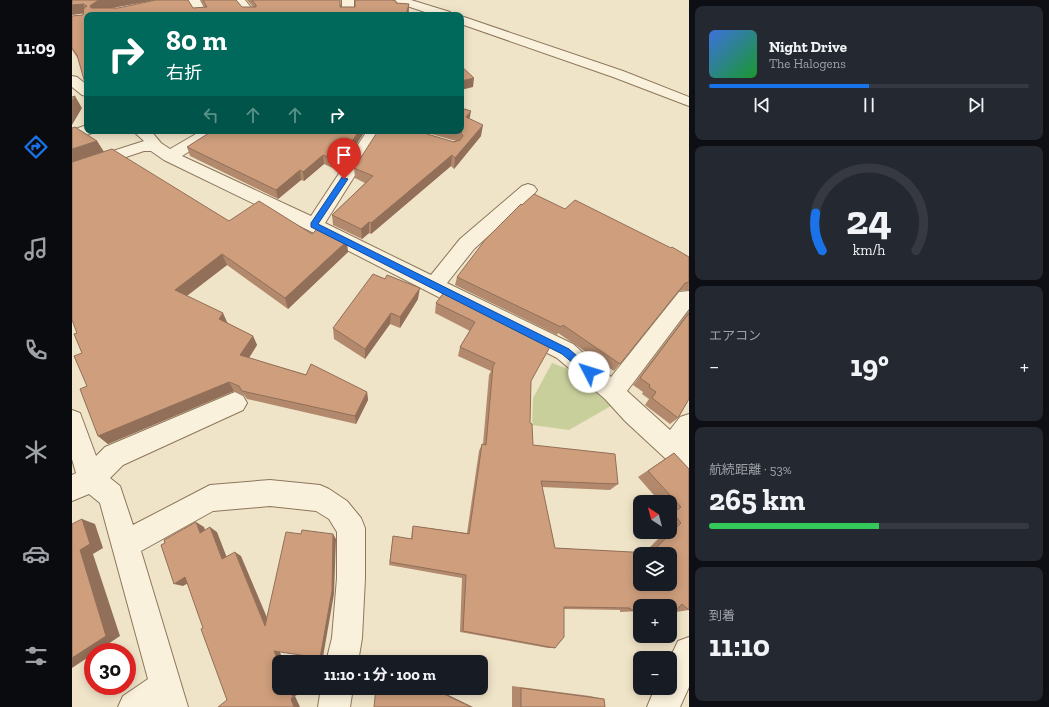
<!DOCTYPE html>
<html lang="ja">
<head>
<meta charset="utf-8">
<style>
  body { margin:0; font-family:"Zilla Slab","Noto Sans JP",serif; background:#242831; color:#f1f3f6; height:100vh; display:flex; flex-direction:column; font-size:15px; white-space:nowrap }
  * { box-sizing:border-box; margin:0 }
  p { font-size:13px; color:#9ea1a6 }
  .icon { flex:none; width:22px; height:22px; fill:none; stroke:currentColor; stroke-width:2; stroke-linecap:round; stroke-linejoin:round }
  .map { position:relative; flex:1; overflow:hidden }
  .panel { display:flex; flex-direction:column; gap:6px; padding:6px; background:#0d0f14; width:360px }
  .panel>* { flex:none }
  .hud { position:absolute; left:12px; top:12px; width:380px; height:122px; border-radius:8px; box-shadow:0 2px 10px #0003; background:#00695c; color:#fff; overflow:hidden }
  .needle { width:26px; rotate:324deg }
  .buttons { position:absolute; left:561px; top:495px; display:grid; gap:8px }
  .buttons a { display:grid; place-items:center; width:44px; height:44px; border-radius:8px; background:#171b24; box-shadow:0 2px 10px #0003; font-size:20px }
  .speed { position:absolute; left:12px; top:643px; display:flex; gap:8px; font-size:20px; font-weight:700; text-align:center }
  .speed>* { display:grid; place-content:center; width:52px; height:52px; border-radius:50%; background:#171b24; box-shadow:0 2px 10px #0003; line-height:1 }
  .speed .limit { border:6px solid #d22; background:#fff; color:#111 }
  .pin { position:absolute; display:grid; place-items:center; width:34px; height:34px; color:#fff; margin:-41px -17px; border-radius:50% 50% 50% 0; rotate:-45deg; box-shadow:0 0 4px #0007 }
  .pin .icon { rotate:45deg }
  .me { position:absolute; width:44px; margin:-22px; rotate:310deg; stroke-linejoin:round; filter:drop-shadow(0 0 3px #0008) }
  .turn { display:flex; align-items:center; gap:14px; height:84px; padding:0 16px; font-size:18px }
  .turn .icon { width:52px; height:52px; stroke-width:2.5 }
  .turn b { display:block; font-size:28px; line-height:34px }
  .lanes { display:flex; align-items:center; height:38px; padding:0 16px; background:#0003; justify-content:center; gap:20px; direction:ltr }
  .lanes .off { opacity:.35 }
  .big { font-size:30px; font-weight:700; line-height:1.1 }
  .panel .widget { flex:1; display:flex; flex-direction:column; justify-content:center; gap:6px; min-width:0; padding:0 14px; border-radius:8px; background:#242831 }
  .panel .dial { align-items:center; gap:0 }
  .dial svg { height:104px; overflow:visible; fill:none; stroke:#363941; stroke-width:7; stroke-linecap:round; text-anchor:middle }
  .dial text { fill:#f1f3f6; stroke:none }
  .song { display:flex; align-items:center; gap:12px }
  .cover { width:48px; height:48px; border-radius:6px; background:linear-gradient(135deg,hsl(220 70% 55%),hsl(130 70% 35%)) }
  .played { height:4px; border-radius:2px; background:linear-gradient(90deg,#1a73e8 50%,#363941 50%) }
  .keys { display:flex; justify-content:space-around; direction:ltr }
  .heat { display:flex; justify-content:space-between; align-items:center; font-size:22px; direction:ltr }
  .charge { height:6px; border-radius:3px; background:linear-gradient(90deg,#34c759 53%,#363941 0) }
  .trip { position:absolute; left:200px; top:655px; width:216px; height:40px; border-radius:8px; background:#171b24; box-shadow:0 2px 10px #0003; font-weight:700; line-height:40px; text-align:center }
  main { display:flex; flex:1; min-height:0 }
  .dock { display:flex; flex-direction:column; width:72px; justify-content:space-around; align-items:center; background:#090b0e; color:#9ea1a6 }
  .dock .icon { width:28px; height:28px }
  .dock .on { color:#1a73e8 }
  .dock b { font-size:18px; color:#f1f3f6 }
  .map>svg:first-child { display:block }
</style>
</head>
<body>
<main>
<nav class="dock">
<b>11:09</b>
<svg class="icon on" aria-label="directions" viewBox="0 0 24 24"><path d="M12 3l9 9-9 9-9-9zM9 14v-3h6M13 9l2 2-2 2"/></svg>
<svg class="icon" aria-label="music" viewBox="0 0 24 24"><path d="M9 18V5l10-2v13"/><circle cx="6" cy="18" r="3"/><circle cx="16" cy="16" r="3"/></svg>
<svg class="icon" aria-label="phone" viewBox="0 0 24 24"><path d="M5 4h4l2 5-3 2q2 4 5 5l2-3 5 2v4C11 20 4 13 5 4z"/></svg>
<svg class="icon" aria-label="climate" viewBox="0 0 24 24"><path d="M12 3v18M4 7l16 10M4 17L20 7"/></svg>
<svg class="icon" aria-label="car" viewBox="0 0 24 24"><path d="M5 17H2v-5l4-1 3-4h7l3 4 3 1v5h-3M9 17h6M6 11h13"/><circle cx="7" cy="17" r="2"/><circle cx="17" cy="17" r="2"/></svg>
<svg class="icon" aria-label="filters" viewBox="0 0 24 24"><path d="M4 7h16M4 17h16"/><circle cx="9" cy="7" r="2"/><circle cx="15" cy="17" r="2"/></svg>
</nav>
<div class="map">
<svg width="617" height="707" viewBox="0 0 617 707">
  <rect width="100%" height="100%" fill="#f0e4c8"/>
  <!-- green -->
  <path fill="#c9cf9b" d="M480 363 501 371 539 406 497 430 460 425 461 398Z"/>
  <g fill="none" stroke-linecap="round" stroke-linejoin="round">
    <!-- minor casing -->
    <g stroke="#8d765c" stroke-width="2">
      <path id="minor" d="M116 0H128L136 15H124Z
        M161 0H173L185 15H173Z
        M270 0H282V15H270Z
        M321 0H339L378 12 380 15H362L323 2Z
        M389 16 551 71 617 97V106L541 77 389 24Z
        M0 76 5 77 15 85V96L10 95 0 87Z
        M15 125V131H22L20 133 0 141V130Z
        M61 131H79L89 143 98 149 129 131H148L145 134 110 156 239 216 295 131H311L253 223 359 275 388 239 450 186 456 184 462 186 465 190 462 194 402 249 375 283 501 344 539 377 607 292 617 291V309L555 391 598 430 608 417 617 414V475L608 472 553 421 533 399 485 358 236 230 92 160 79 151H72L0 175V164L72 141Z
        M163 392 171 396 175 403 171 410 51 465 38 478 48 486 61 525 138 485 198 480 248 485 257 489 275 501 289 518 293 528V578L290 638 286 662H254L260 638 265 578V532L257 519 244 511 198 506 141 511 69 551 116 707H46L51 696 76 679 28 503 17 494 0 501V475L4 473 0 459V410L8 413 24 456 33 447Z
        M617 637V687L608 707H575L583 688H598V658L606 641Z
        M249 688H281L278 707H246Z"/>
    </g>
    <!-- minor -->
    <use href="#minor" fill="#faf1dc" fill-rule="evenodd"/>
  </g>
  <!-- wall -->
  <path fill="#b2896c" d="M0 0H83L39 8H121L133 7 129 0H164L170 7H181L175 0H268L269 7H283L324 1V3L337 4V13L7 60 0 50V16L11 15V13Z
    M397 118 409 136 382 169 379 166 299 234 297 233 290 239 261 225 260 215 293 183 283 178 282 168 384 141 349 131H389Z
    M140 131H293L267 171 252 164 232 181 229 180 206 199 118 156 115 147Z
    M25 141 32 152 157 221 240 234 276 252 216 309 155 265 115 296 156 323 181 336 185 345 177 358 295 392 296 400 284 424 175 399 172 395 162 391 36 444 26 436 15 386 10 353 5 333Z
    M450 205 493 209 617 257V290L606 291 542 371 486 333 485 335 383 285 385 277Z
    M373 291 459 381 458 423 461 445 546 484 538 490 470 487 483 548 572 553 593 532H598V502H588L566 477 602 453 617 469V610L604 612 602 610H598V606H568V611L548 612V610L492 609 483 648H476L388 632 390 578 317 565 321 536 339 539 340 530 341 526 395 533 407 451 410 444H411L417 375 419 371 386 356 388 347 398 331 363 313 364 303Z
    M346 299 328 328 318 324 293 359 262 339 261 328Z
    M617 311V399L606 418 598 424 573 405 577 399 570 394 571 392 561 385Z
    M440 686 518 696 532 699 533 707H440Z"/>
  <!-- shaded-wall -->
  <path fill="#916f58" d="M29 0H83L29 10 22 15 18 6 25 1Z
    M11 4 15 13 0 15V5Z
    M337 4 336 15H334Z
    M402 78 401 87 389 90V81Z
    M3 96 10 108 0 125V102Z
    M399 111 397 122 394 117Z
    M411 125 409 136 382 169 383 158Z
    M287 131H293L267 171 266 162Z
    M25 141 32 152 0 163V149Z
    M251 155 252 164 232 181 231 172Z
    M380 155 379 166 299 234V223Z
    M228 170 229 180 206 199 204 190Z
    M297 222V233L290 239 289 229Z
    M275 241 276 252 216 309 213 298Z
    M150 254 155 265 109 300 103 290Z
    M348 288 346 299 328 328V317Z
    M151 313 156 324 147 319Z
    M319 313 318 324 293 359V349Z
    M181 336 185 345 173 364 168 355Z
    M157 382 162 391 36 444 26 436Z
    M295 392 296 400 284 424 283 416Z
    M10 519 23 524 31 548 21 554 48 636 24 652H21V654L0 668V658Z
    M124 522 132 527 136 538 128 533Z
    M138 527 145 532 157 563 150 559Z
    M261 534 264 539 262 594 251 657 248 658Z
    M163 552 169 556 199 627 193 626Z
    M113 577 122 580 111 586 102 584Z
    M207 650 212 662H207L202 651Z
    M217 688H223L225 695 221 697Z
    M368 691 401 707H399L372 694Z
    M223 696 228 707H222L219 699Z"/>
  <!-- building -->
  <path fill="#cf9f7d" stroke="#916f58" fill-rule="evenodd" d="M0 0H29L25 1 18 6 19 8H46L84 0H116L121 8 135 7 131 0H164L170 7H184V5L180 0H268V7H283V0H320L324 1V3L337 4 334 15H15V90L5 55 0 48V16L11 15 12 8 15 6 11 4 0 5Z
    M389 66 402 78 389 81Z
    M3 96 0 102V97Z
    M389 108 399 111 394 117 411 125 383 158 380 155 299 223 297 222 289 229 260 215 301 176 282 168 306 131H345L382 142 388 140 391 136 388 131H389Z
    M3 127 25 141 0 149V128Z
    M140 131H287L266 162 251 155 231 172 228 170 204 190 115 147Z
    M40 149 157 221 187 201 240 234 247 227 275 241 213 298 150 254 103 290 151 313 147 319 181 336 168 355 234 375 239 364 295 392 283 416 170 391 167 386 157 382 26 436 8 389 15 386 2 356 10 353 2 334 5 333 0 320V162Z
    M462 194 493 209 503 200 599 248 600 247 617 257V282L613 283 548 364 491 325 489 327 385 277 413 240 449 204 450 205Z
    M301 274 313 279 315 275 348 288 328 317 319 313 293 349 261 328Z
    M373 291 479 345 459 381 458 423 460 424 461 445 543 454 546 484 469 481 483 548 579 553 609 523 601 513 609 507 576 471 602 453 617 469V610L610 604 605 609H598V606H568V610H559L558 608 492 607V637L483 648 391 631 394 575 318 562 321 536 340 539 341 526 397 534 410 444 414 445 421 366 423 363 388 347 403 322 364 303ZM568 554H598V584H568Z
    M617 313V399L606 418 580 398 584 392 577 387 578 385 568 378Z
    M10 519 18 544 8 550 34 636 0 658V524Z
    M124 522 128 533 138 527 150 559 163 552 193 626 214 532 229 534 230 530 261 534 260 591 248 658 202 651 207 663V688H217L221 697 219 699 222 707H146L155 700 129 629 131 628 113 577 102 584 89 545 93 543 92 540Z
    M304 688H372V694L399 707H302Z
    M449 688 532 699 533 707H449Z"/>
  <!-- route -->
  <path fill="#1a73e8" stroke="#114b97" d="M270 177 276 179 246 224 497 349 520 369V374H514L490 354 239 227V223Z"/>
</svg>
<div class="buttons">
<a><svg class="needle" viewBox="-14 -14 28 28"><path d="M0-13l5 13h-10z" fill="#e53935"/><path d="M0 13l5-13h-10z" fill="#9ea1a6"/></svg></a>
<a><svg class="icon" aria-label="layers" viewBox="0 0 24 24"><path d="M12 4l9 5-9 5-9-5zM3 14l9 5 9-5"/></svg></a>
<a>+</a>
<a>−</a>
</div>
<div class="speed"><div class="limit">30</div></div>
<div class="pin" style="left:272px;top:179px;background:#d93025"><svg class="icon" aria-label="arrive" viewBox="0 0 24 24"><path d="M6 21V4h12l-3 4 3 4H6"/></svg></div>
<svg class="me" style="left:517px;top:372px" viewBox="-20 -20 40 40"><circle r="19" fill="#fff"/><path d="M0-13L10 11 0 6-10 11z" fill="#1a73e8"/></svg>
<div class="trip">11:10 · 1 分 · 100 m</div>
<div class="hud">
<div class="turn"><svg class="icon" aria-label="right" viewBox="0 0 24 24"><path d="M7 20v-9h11M14 6l5 5-5 5"/></svg><div><b>80 m</b>右折</div></div>
<div class="lanes"><svg class="icon off" aria-label="left" viewBox="0 0 24 24"><path d="M17 20v-9H6M10 6l-5 5 5 5"/></svg><svg class="icon off" aria-label="ahead" viewBox="0 0 24 24"><path d="M12 20V5M6 11l6-6 6 6"/></svg><svg class="icon off" aria-label="ahead" viewBox="0 0 24 24"><path d="M12 20V5M6 11l6-6 6 6"/></svg><svg class="icon" aria-label="right" viewBox="0 0 24 24"><path d="M7 20v-9h11M14 6l5 5-5 5"/></svg></div>
</div>
</div>
<section class="panel">
<div class="widget">
<div class="song"><i class="cover"></i><div><b>Night Drive</b><p>The Halogens</p></div></div>
<div class="played"></div>
<div class="keys"><svg class="icon" aria-label="previous" viewBox="0 0 24 24"><path d="M18 5L8 12l10 7zM5 5v14"/></svg><svg class="icon" aria-label="pause" viewBox="0 0 24 24"><path d="M8 5v14M16 5v14"/></svg><svg class="icon" aria-label="next" viewBox="0 0 24 24"><path d="M6 5l10 7-10 7zM19 5v14"/></svg></div>
</div>
<div class="widget dial"><svg viewBox="0 0 100 80">
<path d="M14 69A42 42 0 1 1 86 69"/>
<path d="M14 69A42 42 0 0 1 9 40" stroke="#1a73e8"/>
<text x="50" y="56" font-size="32" font-weight="700">24</text>
<text x="50" y="72" font-size="11">km/h</text>
</svg></div>
<div class="widget"><p>エアコン</p>
<div class="heat"><a>−</a><b class="big">19°</b><a>+</a></div>
</div>
<div class="widget"><p>航続距離 · 53%</p><b class="big">265 km</b><div class="charge"></div></div>
<div class="widget"><p>到着</p><b class="big">11:10</b></div>
</section>
</main>
</body>
</html>
